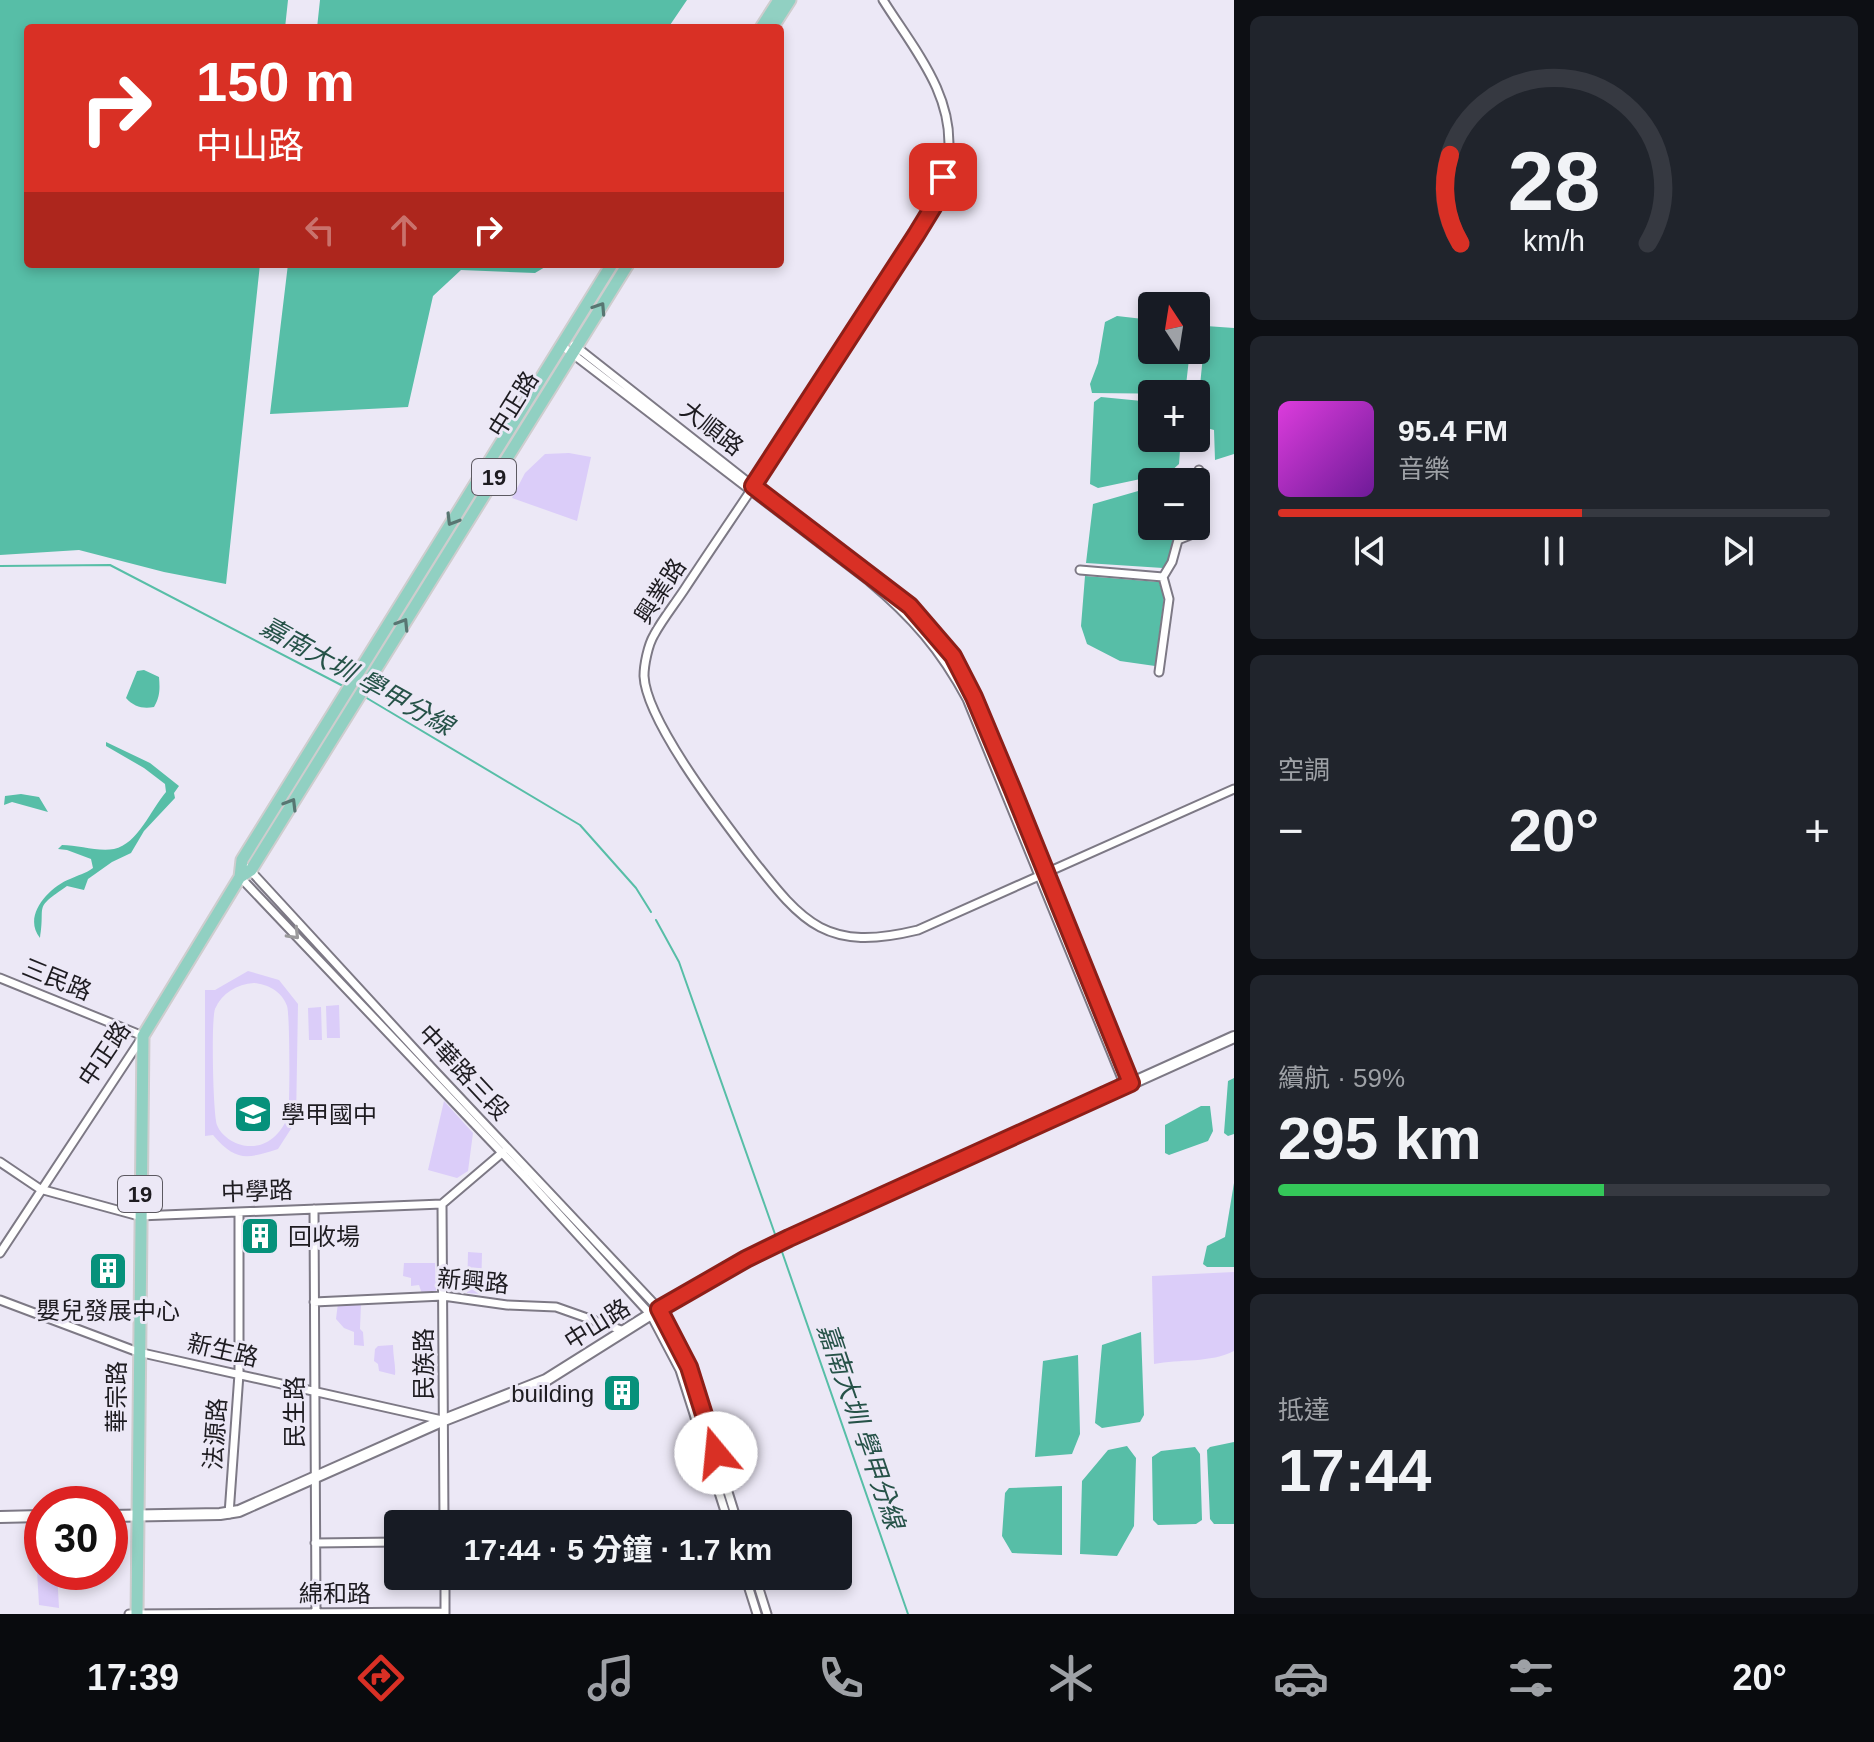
<!DOCTYPE html>
<html lang="zh-TW">
<head>
<meta charset="utf-8">
<style>
  body { margin:0; font-family:Arial,"Noto Sans TC",sans-serif; background:#20242c; color:#f1f3f6; height:100vh; display:flex; flex-direction:column; font-size:30px; white-space:nowrap }
  * { box-sizing:border-box; margin:0 }
  p { font-size:26px; color:#9ea1a6 }
  .icon { flex:none; width:44px; height:44px; fill:none; stroke:currentColor; stroke-width:2; stroke-linecap:round; stroke-linejoin:round }
  .map { position:relative; flex:1; overflow:hidden }
  .panel { display:flex; flex-direction:column; gap:16px; padding:16px; background:#0d0f14; width:640px }
  .panel>* { flex:none }
  .guide { position:absolute; left:24px; top:24px; width:760px; height:244px; border-radius:8px; box-shadow:0 4px 12px #0003; background:#d93025; color:#fff; overflow:hidden }
  .needle { width:52px; rotate:348deg }
  .buttons { position:absolute; left:1138px; top:292px; display:grid; gap:16px }
  .buttons a { display:grid; place-items:center; width:72px; height:72px; border-radius:8px; background:#171b24; box-shadow:0 4px 12px #0003; font-size:40px }
  .speed { position:absolute; left:24px; top:1486px; display:flex; gap:16px; font-size:40px; font-weight:700; text-align:center }
  .speed>* { display:grid; place-content:center; width:104px; height:104px; border-radius:50%; background:#171b24; box-shadow:0 4px 12px #0003; line-height:1 }
  .speed .limit { border:12px solid #d22; background:#fff; color:#111 }
  .pin { position:absolute; display:grid; place-items:center; width:68px; height:68px; color:#fff; margin:-34px; border-radius:16px; box-shadow:0 4px 12px #0006 }
  .me { position:absolute; width:88px; margin:-44px; rotate:343deg; stroke-linejoin:round; filter:drop-shadow(0 0 6px #0008) }
  .turn { display:flex; align-items:center; gap:28px; height:168px; padding:0 40px; font-size:36px }
  .turn .icon { width:104px; height:104px; stroke-width:2.5 }
  .turn b { display:block; font-size:56px; line-height:68px }
  .lanes { display:flex; align-items:center; height:76px; padding:0 40px; background:#0003; justify-content:center; gap:40px; direction:ltr }
  .lanes .off { opacity:.35 }
  .big { font-size:60px; font-weight:700; line-height:1.1 }
  .panel .card { flex:1; display:flex; flex-direction:column; justify-content:center; gap:12px; min-width:0; padding:0 28px; border-radius:12px; background:#20242c }
  .panel .dial { align-items:center; gap:0 }
  .dial svg { height:208px; overflow:visible; fill:none; stroke:#363941; stroke-width:7; stroke-linecap:round; text-anchor:middle }
  .dial text { fill:#f1f3f6; stroke:none }
  .song { display:flex; align-items:center; gap:24px }
  .cover { width:96px; height:96px; border-radius:12px; background:linear-gradient(135deg,hsl(300 70% 55%),hsl(280 70% 35%)) }
  .played { height:8px; border-radius:4px; background:linear-gradient(90deg,#d93025 55%,#363941 55%) }
  .keys { display:flex; justify-content:space-around; direction:ltr }
  .heat { display:flex; justify-content:space-between; align-items:center; font-size:44px; direction:ltr }
  .charge { height:12px; border-radius:6px; background:linear-gradient(90deg,#34c759 59%,#363941 0) }
  .trip { position:absolute; left:384px; top:1510px; width:468px; height:80px; border-radius:8px; background:#171b24; box-shadow:0 4px 12px #0003; font-weight:700; line-height:80px; text-align:center }
  .menu { display:flex; height:128px; justify-content:space-around; align-items:center; background:#090b0e; color:#9ea1a6 }
  .menu .icon { width:56px; height:56px }
  .menu .active { color:#d93025 }
  .menu b { font-size:36px; color:#f1f3f6 }
  main { display:flex; flex:1; min-height:0 }
  .map>svg:first-child { display:block }
</style>
</head>
<body>
<main>
<div class="map">
<svg width="1234" height="1614" viewBox="0 0 1234 1614">
  <rect width="100%" height="100%" fill="#ece8f6"/>
  <!-- green -->
  <path fill="#dbcdf9" fill-rule="evenodd" d="M569 453 591 457 577 521 512 498 525 473 545 454Z
    M248 971 279 980 298 1004 296 1121 278 1149C247 1159 236 1162 213 1135L205 1136V990H215ZM254 983C267 984 282 991 287 1006 290 1013 290 1109 288 1116 283 1131 269 1146 252 1146 239 1147 222 1138 217 1125 213 1114 211 1020 215 1009 222 993 237 984 254 983Z
    M339 1005 340 1038H327L326 1006Z
    M321 1007 322 1040H309L308 1008Z
    M444 1101 473 1133 468 1171 457 1178 428 1170Z
    M468 1252 482 1253 481 1294 467 1293Z
    M404 1263H435L436 1291 422 1294 419 1285 411 1286V1278L403 1276Z
    M1234 1272V1351C1211 1363 1179 1359 1154 1364L1152 1276Z
    M338 1303H361L360 1329 363 1332 364 1346 354 1345V1332L344 1328 336 1319Z
    M393 1345C393 1356 396 1367 395 1375L379 1371 378 1364 374 1361 375 1349 378 1346Z
    M37 1571 57 1572 59 1608 39 1605Z"/>
  <!-- water -->
  <path fill="#57bea7" d="M0 0H288L285 28H28V264H260L226 584 164 572 79 550 0 555Z
    M320 0H687L668 28H317Z
    M288 264H550L535 273 461 270 433 296 408 407 270 414Z
    M1117 316 1152 320V350H1190L1185 394 1092 393 1090 384 1098 363 1105 322Z
    M1206 326 1234 328V454L1215 460 1214 430 1196 425Z
    M1101 397 1152 402V438H1181L1179 464 1169 473 1098 488 1090 484 1094 402Z
    M1152 487V526H1193L1174 534 1170 556 1163 568 1086 563 1093 504Z
    M1085 576 1159 582 1164 598 1155 666 1120 661 1087 644 1081 626Z
    M144 670 159 677C160 689 160 697 154 707 143 709 134 707 126 698L137 671Z
    M106 742 150 763 179 786 174 793 175 798 144 831 131 853 112 862 88 879 84 890 67 886C32 910 46 903 40 938 22 916 49 887 70 879 78 875 85 874 93 868L91 859 67 850 58 849 62 845C78 845 98 852 114 849 138 844 151 809 166 792L165 784 144 768 106 746Z
    M21 794 39 797 48 812 12 802 4 805 5 796Z
    M1234 1078V1134L1228 1136 1224 1133 1228 1081Z
    M1201 1106H1210L1213 1131 1208 1141 1169 1155 1165 1153V1125Z
    M1234 1183V1267H1207L1203 1264 1207 1246 1225 1237Z
    M1141 1332 1144 1415 1140 1422 1102 1428 1095 1423 1102 1345Z
    M1078 1355 1080 1434 1072 1454 1035 1457 1043 1361Z
    M1234 1442V1524H1214L1210 1519 1207 1450 1210 1447Z
    M1127 1446 1136 1458 1134 1526 1117 1556 1080 1554 1082 1481 1108 1450Z
    M1195 1447 1200 1454 1202 1520 1196 1524 1158 1525 1153 1520 1152 1457 1161 1451Z
    M1062 1486V1555L1012 1553 1002 1536 1005 1493 1009 1488Z"/>
  <g fill="none" stroke-linecap="round" stroke-linejoin="round">
    <!-- stream -->
    <path stroke="#57bea7" stroke-width="2" d="M0 566 110 565 345 687
      M365 697 580 825 636 888 651 912
      M656 920 679 962 776 1237
      M781 1249 908 1614"/>
    <!-- street casing -->
    <g stroke="#7d7985" stroke-width="11">
      <path id="street" d="M883 0C913 48 956 96 948 157 946 171 941 185 938 199 879 295 817 391 755 484 731 520 707 555 684 590 674 605 662 620 654 635 648 645 644 665 644 676 646 721 723 820 751 857 804 925 827 952 918 930L1234 789
        M561 345 869 581C912 617 941 650 967 699L1125 1086
        M574 345 753 486 873 576 910 606 953 656 974 697 1012 788 1131 1083
        M1080 570 1163 577
        M1159 672 1169 599 1163 577 1172 562 1178 540 1198 532 1199 470
        M248 868 432 1068 659 1309 689 1367 738 1524
        M240 877 525 1177 651 1315 680 1370 729 1524
        M0 978 143 1036 0 1253
        M0 1162 40 1189 139 1216 442 1204 503 1152
        M442 1204 444 1524
        M314 1209 316 1614
        M0 1300 138 1352 442 1420
        M314 1302 443 1296 507 1305 556 1307 624 1331
        M229 1514 239 1374V1212
        M315 1543 398 1542
        M445 1576V1614
        M745 1576 757 1614
        M755 1576 767 1614
        M129 1614 445 1612"/>
    </g>
    <!-- secondary casing -->
    <g stroke="#7d7985" stroke-width="14">
      <path id="secondary" d="M110 1516 220 1514 239 1511 444 1420 546 1380 659 1309 746 1259 789 1238 1234 1037
        M0 1517 42 1516"/>
    </g>
    <!-- primary casing -->
    <g stroke="#cecdce" stroke-width="15">
      <path id="primary" d="M761 28 779 0
        M772 28 790 0
        M240 877 251 870 628 264
        M137 1614 143 1036 240 877 242 860 612 264"/>
    </g>
    <!-- street -->
    <use href="#street" stroke="#fff" stroke-width="7"/>
    <!-- secondary -->
    <use href="#secondary" stroke="#fff" stroke-width="10"/>
    <!-- primary -->
    <use href="#primary" stroke="#91d0c2" stroke-width="11"/>
  </g>
  <!-- one-way arrows -->
  <defs><path id="oneway-chevron" d="M-2-3.5L2.5 0L-2 3.5" fill="none" stroke-width="1.6" stroke-linecap="round" stroke-linejoin="round" transform="scale(2)"/></defs>
  <g stroke="#587672">
    <use href="#oneway-chevron" transform="translate(600 308) rotate(-57)"/>
    <use href="#oneway-chevron" transform="translate(452 520) rotate(121)"/>
    <use href="#oneway-chevron" transform="translate(403 624) rotate(-58)"/>
    <use href="#oneway-chevron" transform="translate(291 804) rotate(-59)"/>
  </g>
  <use stroke="#9a999b" href="#oneway-chevron" transform="translate(294 934) rotate(46)"/>
  <g fill="none" stroke-linecap="round" stroke-linejoin="round">
    <!-- route casing -->
    <g stroke="#8d1f18" stroke-width="20">
      <path id="route" d="M716 1453 689 1367 659 1309 746 1259 789 1238 1131 1083 1012 788 974 697 953 656 910 606 753 486 916 235 938 199 943 177"/>
    </g>
    <!-- route -->
    <use href="#route" stroke="#d93025" stroke-width="14"/>
  </g>
  <!-- icons -->
  <defs>
    <g id="school-square" transform="scale(2)"><rect x="-9" y="-9" width="18" height="18" rx="4" fill="#06917b" stroke="#ece8f6"/><path d="M0-5L7-2L0 1L-7-2ZM-4 1L0 2.5L4 1V4Q0 6-4 4Z" fill="#fff"/></g>
    <g id="building-square" transform="scale(2)"><rect x="-9" y="-9" width="18" height="18" rx="4" fill="#06917b" stroke="#ece8f6"/><path d="M-4-6H4V6H1V3H-1V6H-4ZM-2.5-4.3h1.7v1.8h-1.7ZM.8-4.3h1.7v1.8H.8ZM-2.5-1h1.7V.8h-1.7ZM.8-1h1.7V.8H.8Z" fill="#fff"/></g>
  </defs>
  <g fill-rule="evenodd">
    <use href="#school-square" x="253" y="1114"/>
    <use href="#building-square" x="260" y="1236"/>
    <use href="#building-square" x="108" y="1271"/>
    <use href="#building-square" x="622" y="1393"/>
  </g>
  <g text-anchor="middle" dominant-baseline="central" stroke-width="6" stroke-linejoin="round" paint-order="stroke">
    <!-- shield labels -->
    <g fill="#ece8f6" stroke="#5c5961" stroke-width="2">
      <rect x="472" y="459" width="44" height="36" rx="6"/>
      <rect x="118" y="1176" width="44" height="36" rx="6"/>
    </g>
    <g font-size="22" font-weight="bold" fill="#1e1c21">
      <text x="494" y="477">19</text>
      <text x="140" y="1194">19</text>
    </g>
    <!-- street labels -->
    <g font-size="24" fill="#1e1c21" stroke="#ece8f6">
      <text transform="translate(513 404) rotate(-58)">中正路</text>
      <text transform="translate(712 428) rotate(38)">大順路</text>
      <text transform="translate(660 591) rotate(-57)">興業路</text>
      <text transform="translate(57 979) rotate(22)">三民路</text>
      <text transform="translate(104 1054) rotate(-56)">中正路</text>
      <text transform="translate(464 1072) rotate(47)">中華路三段</text>
      <text transform="translate(257 1191) rotate(-2)">中學路</text>
      <text transform="translate(473 1281) rotate(5)">新興路</text>
      <text transform="translate(597 1324) rotate(-32)">中山路</text>
      <text transform="translate(223 1350) rotate(13)">新生路</text>
      <text transform="translate(423 1364) rotate(-90)">民族路</text>
      <text transform="translate(116 1397) rotate(-90)">華宗路</text>
      <text transform="translate(294 1412) rotate(-90)">民生路</text>
      <text transform="translate(215 1434) rotate(-86)">法源路</text>
      <text x="335" y="1593">綿和路</text>
    </g>
    <!-- poi labels -->
    <g font-size="24" fill="#1e1c21" stroke="#ece8f6" text-anchor="start">
      <text x="281" y="1114">學甲國中</text>
      <text x="288" y="1236">回收場</text>
      <text x="108" y="1310" text-anchor="middle">嬰兒發展中心</text>
      <text x="594" y="1393" text-anchor="end">building</text>
    </g>
    <!-- water labels -->
    <g font-size="26" font-style="italic" fill="#265248" stroke="#ece8f6">
      <text transform="translate(357 676) rotate(29)">嘉南大圳 學甲分線</text>
      <text transform="translate(861 1426) rotate(71)">嘉南大圳 學甲分線</text>
    </g>
  </g>
</svg>
<div class="buttons">
<a><svg class="needle" viewBox="-14 -14 28 28"><path d="M0-13l5 13h-10z" fill="#e53935"/><path d="M0 13l5-13h-10z" fill="#9ea1a6"/></svg></a>
<a>+</a>
<a>−</a>
</div>
<div class="speed"><div class="limit">30</div></div>
<div class="pin" style="left:943px;top:177px;background:#d93025"><svg class="icon" aria-label="arrive" viewBox="0 0 24 24"><path d="M6 21V4h12l-3 4 3 4H6"/></svg></div>
<svg class="me" style="left:716px;top:1453px" viewBox="-20 -20 40 40"><circle r="19" fill="#fff"/><path d="M0-13L10 11 0 6-10 11z" fill="#d93025"/></svg>
<div class="trip">17:44 · 5 分鐘 · 1.7 km</div>
<div class="guide">
<div class="turn"><svg class="icon" aria-label="right" viewBox="0 0 24 24"><path d="M7 20v-9h11M14 6l5 5-5 5"/></svg><div><b>150 m</b>中山路</div></div>
<div class="lanes"><svg class="icon off" aria-label="left" viewBox="0 0 24 24"><path d="M17 20v-9H6M10 6l-5 5 5 5"/></svg><svg class="icon off" aria-label="ahead" viewBox="0 0 24 24"><path d="M12 20V5M6 11l6-6 6 6"/></svg><svg class="icon" aria-label="right" viewBox="0 0 24 24"><path d="M7 20v-9h11M14 6l5 5-5 5"/></svg></div>
</div>
</div>
<section class="panel">
<div class="card dial"><svg viewBox="0 0 100 80">
<path d="M14 69A42 42 0 1 1 86 69"/>
<path d="M14 69A42 42 0 0 1 10 35" stroke="#d93025"/>
<text x="50" y="56" font-size="32" font-weight="700">28</text>
<text x="50" y="72" font-size="11">km/h</text>
</svg></div>
<div class="card">
<div class="song"><i class="cover"></i><div><b>95.4 FM</b><p>音樂</p></div></div>
<div class="played"></div>
<div class="keys"><svg class="icon" aria-label="previous" viewBox="0 0 24 24"><path d="M18 5L8 12l10 7zM5 5v14"/></svg><svg class="icon" aria-label="pause" viewBox="0 0 24 24"><path d="M8 5v14M16 5v14"/></svg><svg class="icon" aria-label="next" viewBox="0 0 24 24"><path d="M6 5l10 7-10 7zM19 5v14"/></svg></div>
</div>
<div class="card"><p>空調</p>
<div class="heat"><a>−</a><b class="big">20°</b><a>+</a></div>
</div>
<div class="card"><p>續航 · 59%</p><b class="big">295 km</b><div class="charge"></div></div>
<div class="card"><p>抵達</p><b class="big">17:44</b></div>
</section>
</main>
<nav class="menu">
<b>17:39</b>
<svg class="icon active" aria-label="directions" viewBox="0 0 24 24"><path d="M12 3l9 9-9 9-9-9zM9 14v-3h6M13 9l2 2-2 2"/></svg>
<svg class="icon" aria-label="music" viewBox="0 0 24 24"><path d="M9 18V5l10-2v13"/><circle cx="6" cy="18" r="3"/><circle cx="16" cy="16" r="3"/></svg>
<svg class="icon" aria-label="phone" viewBox="0 0 24 24"><path d="M5 4h4l2 5-3 2q2 4 5 5l2-3 5 2v4C11 20 4 13 5 4z"/></svg>
<svg class="icon" aria-label="climate" viewBox="0 0 24 24"><path d="M12 3v18M4 7l16 10M4 17L20 7"/></svg>
<svg class="icon" aria-label="car" viewBox="0 0 24 24"><path d="M5 17H2v-5l4-1 3-4h7l3 4 3 1v5h-3M9 17h6M6 11h13"/><circle cx="7" cy="17" r="2"/><circle cx="17" cy="17" r="2"/></svg>
<svg class="icon" aria-label="filters" viewBox="0 0 24 24"><path d="M4 7h16M4 17h16"/><circle cx="9" cy="7" r="2"/><circle cx="15" cy="17" r="2"/></svg>
<b>20°</b>
</nav>
</body>
</html>
